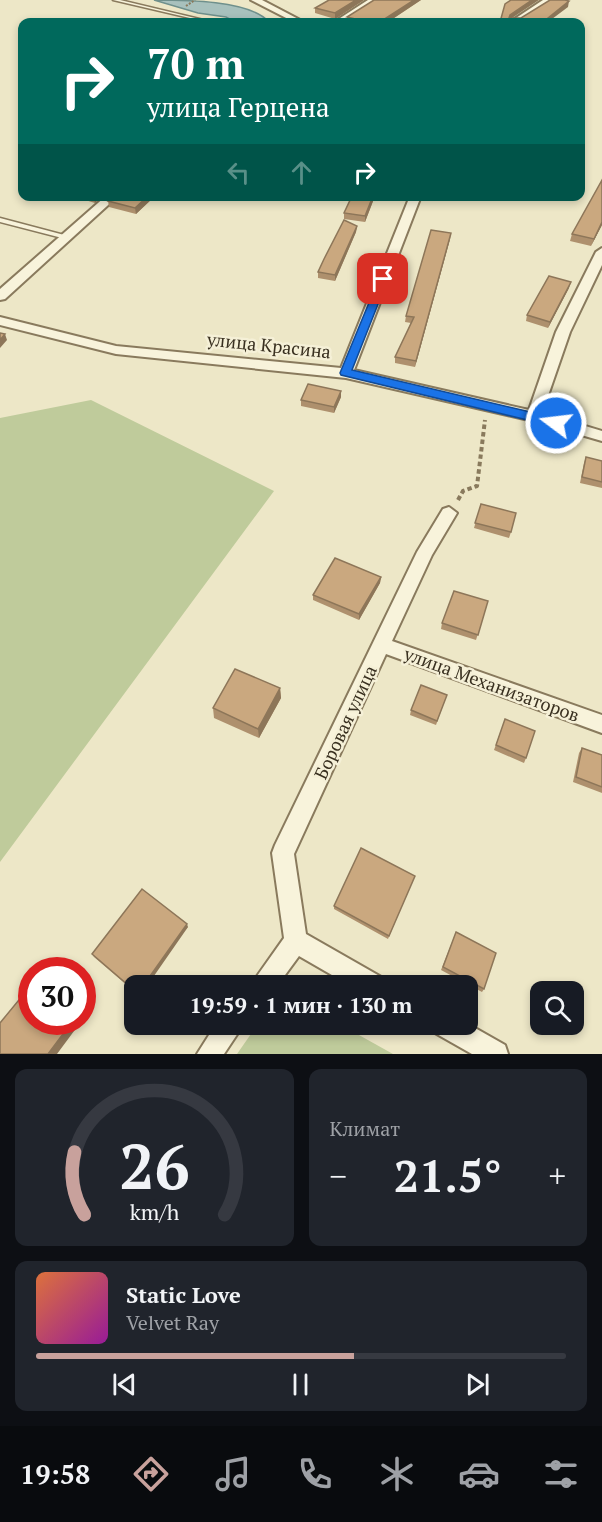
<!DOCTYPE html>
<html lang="ru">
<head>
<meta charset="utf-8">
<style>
  body { margin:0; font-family:"PT Serif",serif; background:#20242c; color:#f1f3f6; height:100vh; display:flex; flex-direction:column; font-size:22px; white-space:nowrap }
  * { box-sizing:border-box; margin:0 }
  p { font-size:20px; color:#9ea1a6 }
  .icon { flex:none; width:33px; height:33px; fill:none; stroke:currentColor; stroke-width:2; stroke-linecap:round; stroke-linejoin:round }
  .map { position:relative; height:1054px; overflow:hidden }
  .drawer { display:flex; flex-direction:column; gap:15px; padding:15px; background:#0d0f14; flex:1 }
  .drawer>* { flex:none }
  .hud { position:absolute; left:18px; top:18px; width:567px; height:183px; border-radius:12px; box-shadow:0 3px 9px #0003; background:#00695c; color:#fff; overflow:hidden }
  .controls { position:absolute; left:530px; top:981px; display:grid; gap:12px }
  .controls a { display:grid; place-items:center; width:54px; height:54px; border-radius:12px; background:#171b24; box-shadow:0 3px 9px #0003; font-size:30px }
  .speed { position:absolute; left:18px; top:957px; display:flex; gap:12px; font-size:30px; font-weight:700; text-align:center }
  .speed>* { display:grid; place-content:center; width:78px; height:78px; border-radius:50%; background:#171b24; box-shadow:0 3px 9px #0003; line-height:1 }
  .speed .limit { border:9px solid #d22; background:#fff; color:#111 }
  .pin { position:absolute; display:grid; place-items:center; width:51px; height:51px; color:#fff; margin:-26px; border-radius:12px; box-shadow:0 3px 9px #0006 }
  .me { position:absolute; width:66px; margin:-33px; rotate:285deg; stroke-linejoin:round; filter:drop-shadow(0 0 4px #0008) }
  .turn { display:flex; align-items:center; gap:21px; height:126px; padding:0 30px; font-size:27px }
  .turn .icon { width:78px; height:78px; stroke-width:2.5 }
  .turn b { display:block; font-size:42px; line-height:51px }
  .lanes { display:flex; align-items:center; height:57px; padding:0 30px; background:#0003; justify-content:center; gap:30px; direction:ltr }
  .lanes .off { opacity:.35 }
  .big { font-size:45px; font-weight:600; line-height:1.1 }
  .drawer .widget { flex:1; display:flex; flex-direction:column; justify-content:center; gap:9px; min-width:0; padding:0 21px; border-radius:12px; background:#20242c }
  .drawer .dial { align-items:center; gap:0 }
  .dial svg { height:156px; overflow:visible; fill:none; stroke:#363941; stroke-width:7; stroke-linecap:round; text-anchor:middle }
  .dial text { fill:#f1f3f6; stroke:none }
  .song { display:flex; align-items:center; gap:18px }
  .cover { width:72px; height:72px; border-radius:9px; background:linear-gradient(135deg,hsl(20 70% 55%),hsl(300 70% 35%)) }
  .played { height:6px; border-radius:3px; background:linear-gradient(90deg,#c8a19c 60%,#363941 60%) }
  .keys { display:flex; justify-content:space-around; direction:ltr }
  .heat { display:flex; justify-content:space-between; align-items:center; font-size:33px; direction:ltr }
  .drawer .tiles { flex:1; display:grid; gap:15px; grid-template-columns:1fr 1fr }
  .widget:last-child { grid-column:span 2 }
  .trip { position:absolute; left:124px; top:975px; width:354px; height:60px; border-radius:12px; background:#171b24; box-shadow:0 3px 9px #0003; font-weight:600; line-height:60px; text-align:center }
  .tabs { display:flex; height:96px; justify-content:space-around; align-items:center; background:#090b0e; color:#9ea1a6 }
  .tabs .icon { width:42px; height:42px }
  .tabs .current { color:#c8a19c }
  .tabs b { font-size:27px; color:#f1f3f6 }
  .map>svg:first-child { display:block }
</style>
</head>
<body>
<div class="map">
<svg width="602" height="1054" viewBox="0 0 602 1054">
  <rect width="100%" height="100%" fill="#ede7c7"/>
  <!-- green -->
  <path fill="#bfcb9b" d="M91 400 274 491 0 862V418Z
    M258 1024 341 1025 393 1054H237Z"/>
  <!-- water -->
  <path fill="#a8c1bd" stroke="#6f908c" stroke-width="1.5" d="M154 0C184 0 250 0 269 22H235L226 17 198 13Z"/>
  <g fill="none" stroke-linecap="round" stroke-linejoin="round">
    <!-- lane casing -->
    <g stroke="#897a5d" stroke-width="3">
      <path id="lane" d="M113 0H120L212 22H207Z
        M0 218 68 236 69 237 66 239 0 222Z"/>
    </g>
    <!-- street casing -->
    <g stroke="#897a5d" stroke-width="4">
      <path id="street" d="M251 0H262L304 22H294Z
        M368 0H378L343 22H334Z
        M543 0H553L519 22H510Z
        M106 196H118L5 299 0 300V289Z
        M410 196H421L354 370 529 410 556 332 596 252 602 248V265L570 332 542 413 602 431V441L533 421 346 378 116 354 0 325V317L116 346 341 368Z
        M449 507 457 513 432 555 392 641 602 715V733L386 654 294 854 306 934 383 978 387 986H351L299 956 277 986H250L284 938 272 853 275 845 417 552 443 509Z
        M216 1024H244L224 1054H197Z
        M432 1024H468L505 1045 508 1054H472L435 1033Z"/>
    </g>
    <!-- path-far1 -->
    <path stroke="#897a5d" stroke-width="2" stroke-dasharray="2 1.5" stroke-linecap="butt" d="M186 6 195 0"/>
    <!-- path -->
    <path stroke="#897a5d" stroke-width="4" stroke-dasharray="4.5 3" stroke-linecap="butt" d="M458 500 463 491 477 486 485 420"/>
    <!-- lane -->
    <use href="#lane" fill="#f8f3db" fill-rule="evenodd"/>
    <!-- street -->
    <use href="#street" fill="#f8f3db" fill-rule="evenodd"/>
  </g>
  <!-- wall -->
  <path fill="#ae906d" d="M364 0 335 19 315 13V8Z
    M374 0H421L388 22H347V17Z
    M72 196H102L95 203Z
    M155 196 136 214 109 207 108 201Z
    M375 196 365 222 344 219V213Z
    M602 225 591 246 570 241 572 234Z
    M357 226 356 232 335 281 318 278V272Z
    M450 239 415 367 395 363V357L411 323 405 322 406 316Z
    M569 288 548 328 526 321 527 315Z
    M341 391V397L334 413 301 406V400Z
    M586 457 602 461V488L580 483 584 463Z
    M481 504 511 532 509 538 474 528Z
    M381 577 380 583 359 620 313 600V595Z
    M488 601 476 640 441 629 442 623Z
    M280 688 281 698 259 738 214 718 213 708Z
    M445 700 436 725 410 715 411 710Z
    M505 719 526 758 524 763 494 750Z
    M582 748 602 755V793L573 782 579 753Z
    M413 880 388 939 334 909V906Z
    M188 927 135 986V992L94 957 92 954Z
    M456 932 484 989 482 992 441 970Z"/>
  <!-- shaded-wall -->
  <path fill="#8d7659" d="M356 0H364L335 19V13Z
    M414 0H421L388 22H380Z
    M532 0H539L509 20 510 15Z
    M569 1 568 7 548 22H543Z
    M102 196 95 203 94 197Z
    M148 196H155L136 214 135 208Z
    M373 196H375L365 222V216Z
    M602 222V225L591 246 594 239Z
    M357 226 356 232 335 281V275Z
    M451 233 450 239 415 367 416 361Z
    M571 282 569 288 548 328 550 322Z
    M5 334 7 340 0 348V340Z
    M341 391V397L334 413V407Z
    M381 577 380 583 359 620V614Z
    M280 688 281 698 259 738 258 729Z
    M187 924 188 927 147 986H143Z
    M72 1022H78L80 1023 57 1054H48Z"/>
  <!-- building -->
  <path fill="#caa87f" stroke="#8d7659" stroke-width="1.5" d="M329 0H356L335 13 315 8Z
    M374 0H414L380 22H368L347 17Z
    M511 0H532L510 15 509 18H521L550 0H565L569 1 543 22H500L505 4Z
    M602 180V222L594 239 572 234Z
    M113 196H148L135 208 108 201Z
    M352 196H373L365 216 344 213Z
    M344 220 357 226 335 275 318 272 324 259Z
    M431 230 451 233 416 361 395 357 414 317 406 316Z
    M549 276 571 282 550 322 527 315Z
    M0 333 5 334 0 340Z
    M308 384 341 391 334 407 301 400Z
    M586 457 602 461V482L582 477Z
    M481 504 516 513 511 532 475 523Z
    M335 558 381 577 359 614 313 595Z
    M454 591 488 601 478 635 442 623Z
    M235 669 280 688 258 729 213 708Z
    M421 685 447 695 437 721 411 710Z
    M505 719 535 731 526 758 496 745Z
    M582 748 602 755V787L576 777Z
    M361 848 415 876 389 936 334 906Z
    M142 889 187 924 143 986H135V991L92 954Z
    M456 932 496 953 484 989 443 967Z
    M32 984V1022H72L48 1054H0V1023Z"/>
  <!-- route -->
  <path fill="#1a73e8" stroke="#114b97" stroke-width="1.5" d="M380 276 388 279 352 370 556 418 563 423 561 426 556 427 341 375 340 373Z"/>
  <g text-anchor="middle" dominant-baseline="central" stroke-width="5" stroke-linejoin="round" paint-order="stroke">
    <!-- street labels -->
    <g font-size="18" fill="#393020" stroke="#f5f0d7">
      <text transform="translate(269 345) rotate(6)">улица Красина</text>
      <text transform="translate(492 684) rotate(20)">улица Механизаторов</text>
      <text transform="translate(345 722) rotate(-65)">Боровая улица</text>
    </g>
  </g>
</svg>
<div class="controls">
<a><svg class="icon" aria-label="search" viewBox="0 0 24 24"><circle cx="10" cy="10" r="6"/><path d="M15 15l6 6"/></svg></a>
</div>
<div class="speed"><div class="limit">30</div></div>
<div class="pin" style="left:383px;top:279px;background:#d93025"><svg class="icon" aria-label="arrive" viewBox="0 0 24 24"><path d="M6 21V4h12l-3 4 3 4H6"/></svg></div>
<svg class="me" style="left:556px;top:423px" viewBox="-20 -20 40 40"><circle r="17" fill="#1a73e8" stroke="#fff" stroke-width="3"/><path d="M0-11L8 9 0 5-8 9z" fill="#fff"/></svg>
<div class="trip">19:59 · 1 мин · 130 m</div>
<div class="hud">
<div class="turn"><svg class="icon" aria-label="right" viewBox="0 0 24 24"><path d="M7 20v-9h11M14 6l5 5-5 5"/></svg><div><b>70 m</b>улица Герцена</div></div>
<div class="lanes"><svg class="icon off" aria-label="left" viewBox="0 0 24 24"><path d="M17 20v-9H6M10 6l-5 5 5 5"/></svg><svg class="icon off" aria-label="ahead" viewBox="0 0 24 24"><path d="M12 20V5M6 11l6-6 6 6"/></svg><svg class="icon" aria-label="right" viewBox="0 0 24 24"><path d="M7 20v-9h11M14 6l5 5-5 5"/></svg></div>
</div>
</div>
<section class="drawer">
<div class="tiles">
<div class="widget dial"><svg viewBox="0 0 100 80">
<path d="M14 69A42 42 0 1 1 86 69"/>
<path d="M14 69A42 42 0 0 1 9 37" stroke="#c8a19c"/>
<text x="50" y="56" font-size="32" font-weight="700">26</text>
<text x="50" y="72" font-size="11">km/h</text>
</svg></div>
<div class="widget"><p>Климат</p>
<div class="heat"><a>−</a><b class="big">21.5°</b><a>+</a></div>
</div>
<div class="widget">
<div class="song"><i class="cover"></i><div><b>Static Love</b><p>Velvet Ray</p></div></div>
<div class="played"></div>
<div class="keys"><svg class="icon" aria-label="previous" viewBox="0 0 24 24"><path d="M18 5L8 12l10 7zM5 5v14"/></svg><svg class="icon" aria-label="pause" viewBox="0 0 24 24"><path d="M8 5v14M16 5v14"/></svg><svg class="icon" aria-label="next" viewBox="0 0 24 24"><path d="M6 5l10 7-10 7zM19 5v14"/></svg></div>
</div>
</div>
</section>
<nav class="tabs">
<b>19:58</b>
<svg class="icon current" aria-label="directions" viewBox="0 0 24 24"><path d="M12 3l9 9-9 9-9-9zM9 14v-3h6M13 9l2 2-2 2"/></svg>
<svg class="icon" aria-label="music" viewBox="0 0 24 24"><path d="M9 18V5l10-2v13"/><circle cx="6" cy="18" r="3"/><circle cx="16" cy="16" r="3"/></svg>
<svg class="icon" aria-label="phone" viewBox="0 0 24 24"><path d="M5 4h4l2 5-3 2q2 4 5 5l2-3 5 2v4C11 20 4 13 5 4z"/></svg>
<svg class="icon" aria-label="climate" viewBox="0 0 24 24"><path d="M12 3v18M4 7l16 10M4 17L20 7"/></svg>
<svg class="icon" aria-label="car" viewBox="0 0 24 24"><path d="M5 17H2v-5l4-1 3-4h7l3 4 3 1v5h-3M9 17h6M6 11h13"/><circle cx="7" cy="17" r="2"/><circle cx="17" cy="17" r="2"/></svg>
<svg class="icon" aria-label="filters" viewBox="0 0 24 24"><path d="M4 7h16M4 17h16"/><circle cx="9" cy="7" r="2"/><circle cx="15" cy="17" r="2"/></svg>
</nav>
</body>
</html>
